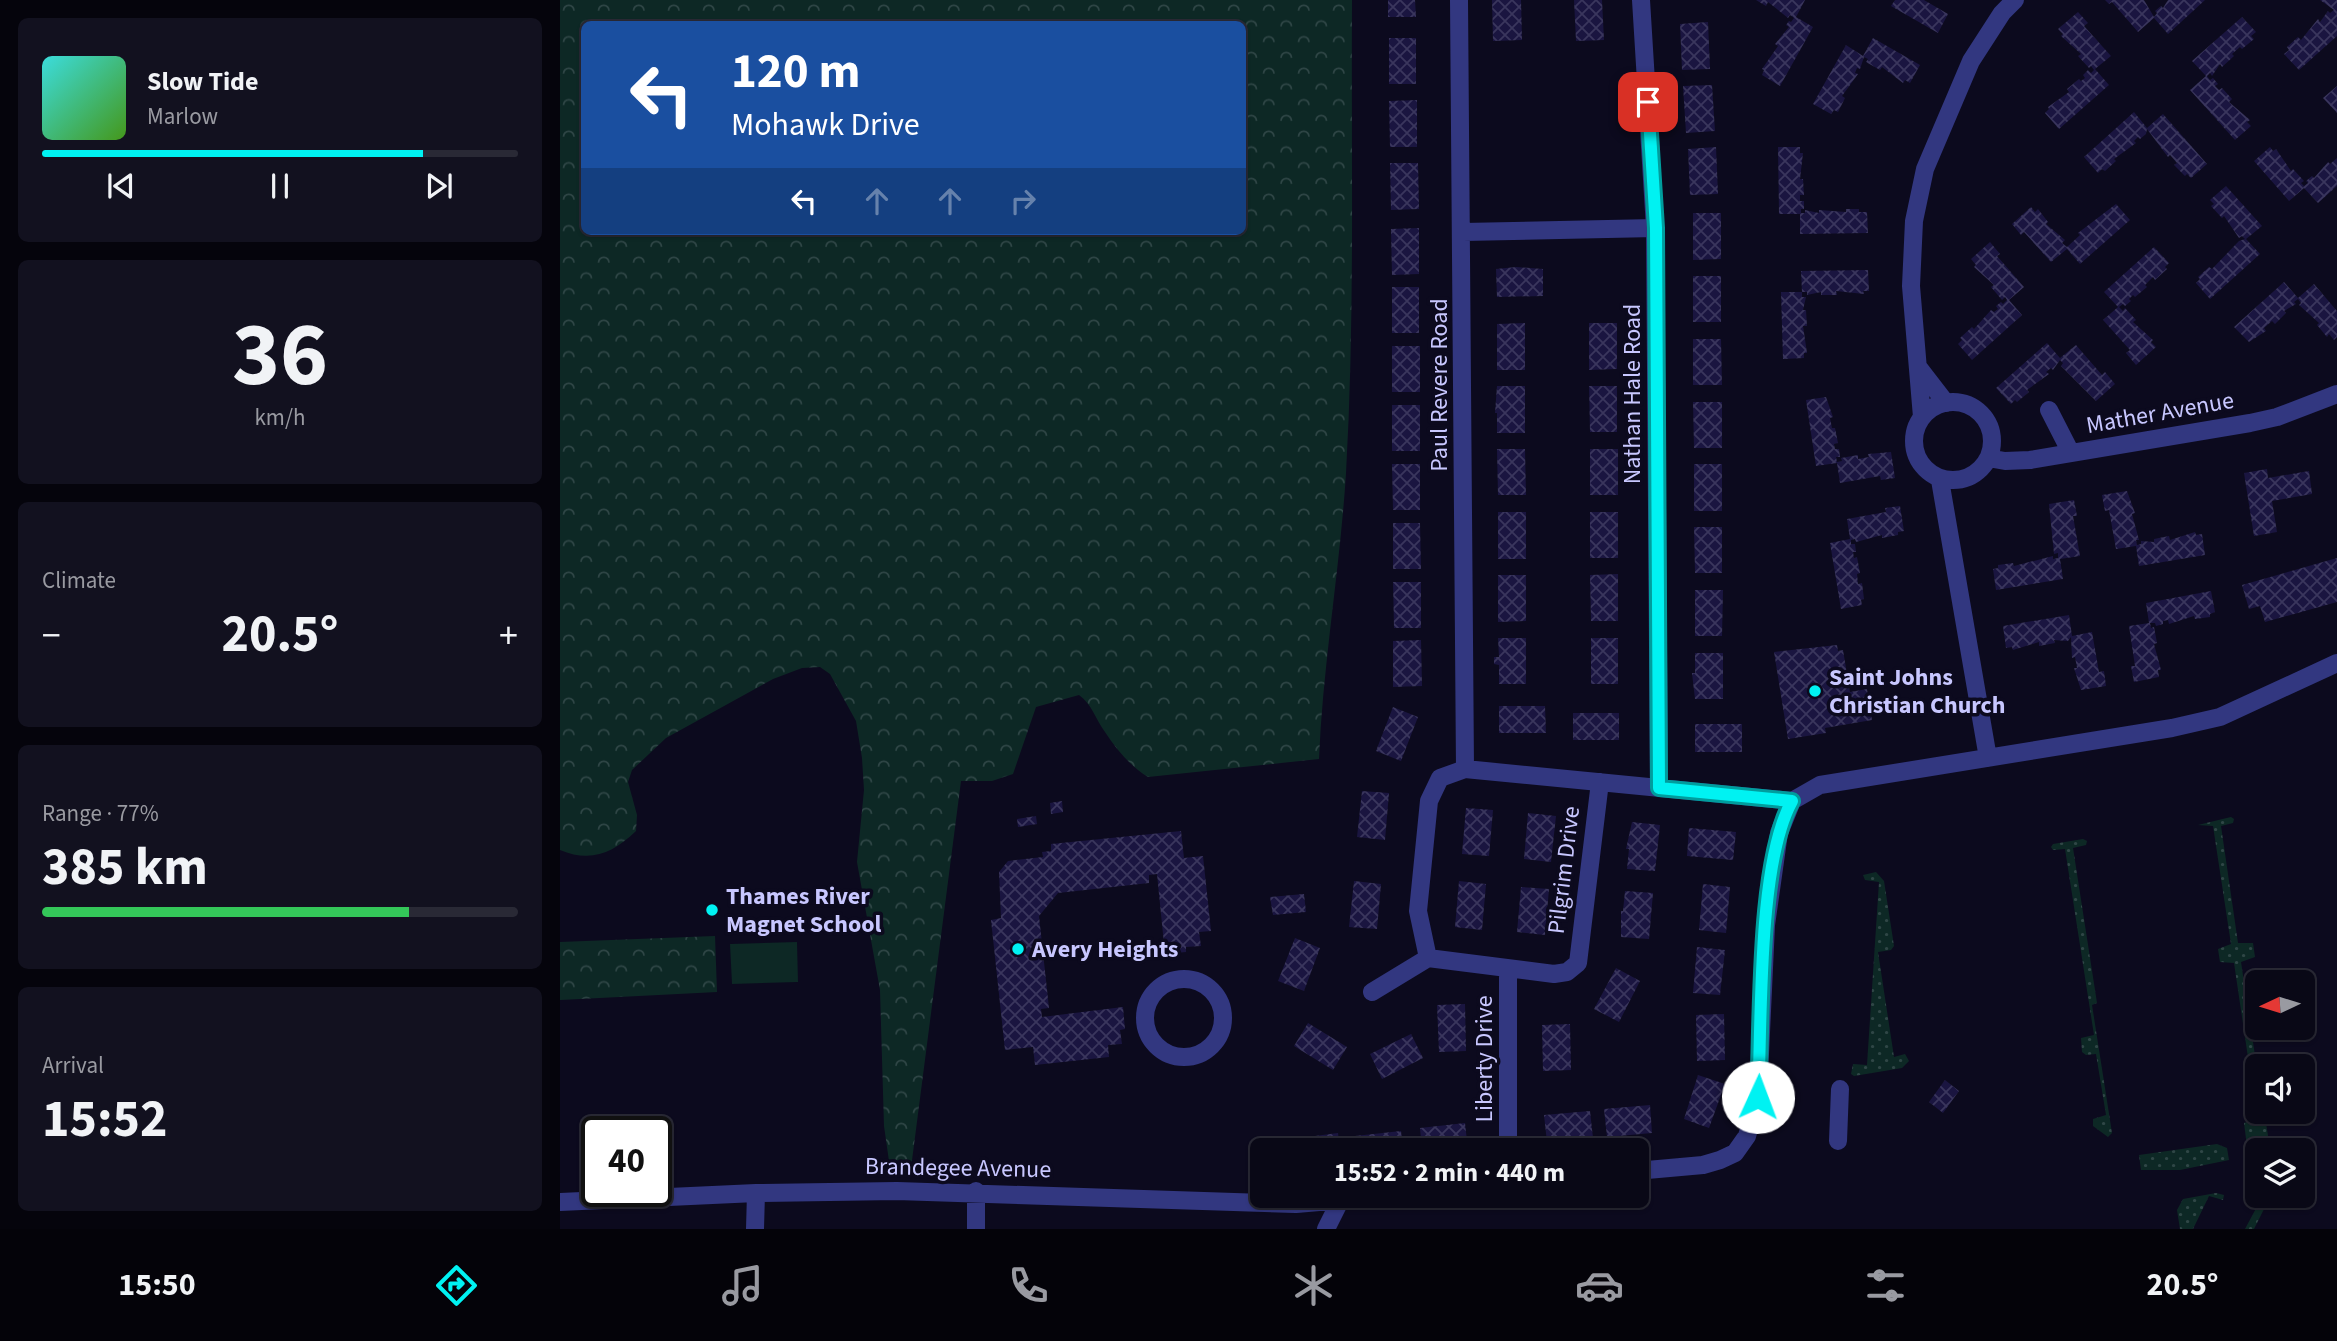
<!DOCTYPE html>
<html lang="en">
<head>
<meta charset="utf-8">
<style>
  body { margin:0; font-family:"Source Sans 3",sans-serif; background:#12111f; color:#f1f3f6; height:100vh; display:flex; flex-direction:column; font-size:26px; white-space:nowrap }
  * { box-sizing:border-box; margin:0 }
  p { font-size:23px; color:#999aa1 }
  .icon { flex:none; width:38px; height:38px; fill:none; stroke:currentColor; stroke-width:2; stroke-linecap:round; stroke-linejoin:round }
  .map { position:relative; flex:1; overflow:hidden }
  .panel { display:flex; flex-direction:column; gap:18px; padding:18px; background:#05040c; width:560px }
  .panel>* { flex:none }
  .guide { position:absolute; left:21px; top:21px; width:665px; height:214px; border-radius:10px; box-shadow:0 2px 5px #0004,0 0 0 2px #292935; background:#1a4fa0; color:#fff; overflow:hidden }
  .needle { width:46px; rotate:266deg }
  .buttons { position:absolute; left:1685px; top:970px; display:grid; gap:14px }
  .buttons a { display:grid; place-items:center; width:70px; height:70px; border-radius:10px; background:#090816; box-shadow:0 2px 5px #0004,0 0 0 2px #292935; font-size:35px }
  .speed { position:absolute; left:21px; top:1116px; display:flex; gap:14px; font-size:35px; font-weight:700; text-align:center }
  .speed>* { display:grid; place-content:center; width:91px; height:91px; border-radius:50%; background:#090816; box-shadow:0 2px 5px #0004,0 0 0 2px #292935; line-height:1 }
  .speed .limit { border:4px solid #111; border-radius:10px; background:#fff; color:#111 }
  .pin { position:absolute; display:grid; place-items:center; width:60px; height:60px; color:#fff; margin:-30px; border-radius:14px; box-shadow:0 4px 10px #0006 }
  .me { position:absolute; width:77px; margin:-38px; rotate:2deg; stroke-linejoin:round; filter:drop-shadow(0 0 5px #0008) }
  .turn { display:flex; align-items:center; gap:24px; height:147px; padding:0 35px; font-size:32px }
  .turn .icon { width:91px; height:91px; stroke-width:2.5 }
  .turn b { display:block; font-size:49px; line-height:60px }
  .lanes { display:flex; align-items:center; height:66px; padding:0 35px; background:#0003; justify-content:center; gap:35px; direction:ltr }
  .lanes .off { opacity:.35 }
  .big { font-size:52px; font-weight:700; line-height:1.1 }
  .panel .tile { flex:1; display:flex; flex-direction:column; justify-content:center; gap:10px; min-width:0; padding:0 24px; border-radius:10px; background:#12111f }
  .panel .dial { align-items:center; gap:0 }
  .dial b { font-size:91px; line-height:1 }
  .song { display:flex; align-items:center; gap:21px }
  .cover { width:84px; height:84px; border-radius:10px; background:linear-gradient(135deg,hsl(180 70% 55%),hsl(100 70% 35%)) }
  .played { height:7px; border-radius:4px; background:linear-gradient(90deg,#00f2f2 80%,#292935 80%) }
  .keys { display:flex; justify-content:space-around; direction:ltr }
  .heat { display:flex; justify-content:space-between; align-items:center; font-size:38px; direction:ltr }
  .charge { height:10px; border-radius:5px; background:linear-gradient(90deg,#34c759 77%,#292935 0) }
  .trip { position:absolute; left:690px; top:1138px; width:399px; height:70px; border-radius:10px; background:#090816; box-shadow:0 2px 5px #0004,0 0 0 2px #292935; font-weight:700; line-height:70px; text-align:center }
  .menu { display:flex; height:112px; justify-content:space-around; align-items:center; background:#040309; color:#999aa1 }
  .menu .icon { width:49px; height:49px }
  .menu .active { color:#00f2f2 }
  .menu b { font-size:32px; color:#f1f3f6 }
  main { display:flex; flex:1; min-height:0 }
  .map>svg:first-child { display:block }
</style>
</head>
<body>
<main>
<section class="panel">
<div class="tile">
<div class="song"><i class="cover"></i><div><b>Slow Tide</b><p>Marlow</p></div></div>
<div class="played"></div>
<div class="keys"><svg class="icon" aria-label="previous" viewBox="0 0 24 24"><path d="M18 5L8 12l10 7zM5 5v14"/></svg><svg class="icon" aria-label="pause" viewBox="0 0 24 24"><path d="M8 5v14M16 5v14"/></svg><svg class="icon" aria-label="next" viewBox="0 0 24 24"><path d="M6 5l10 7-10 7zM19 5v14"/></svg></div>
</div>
<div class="tile dial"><b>36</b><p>km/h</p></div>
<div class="tile"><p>Climate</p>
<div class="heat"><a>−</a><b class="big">20.5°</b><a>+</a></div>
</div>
<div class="tile"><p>Range · 77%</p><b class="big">385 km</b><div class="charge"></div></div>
<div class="tile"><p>Arrival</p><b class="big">15:52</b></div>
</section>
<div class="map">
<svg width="1777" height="1229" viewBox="0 0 1777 1229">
  <defs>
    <pattern id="grass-dots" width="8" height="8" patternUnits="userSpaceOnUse" patternTransform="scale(1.75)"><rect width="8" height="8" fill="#0d2825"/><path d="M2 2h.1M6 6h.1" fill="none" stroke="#2f4646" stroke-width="1.8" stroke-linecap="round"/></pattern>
    <pattern id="forest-crowns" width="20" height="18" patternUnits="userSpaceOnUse" patternTransform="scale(1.75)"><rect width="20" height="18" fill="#0d2825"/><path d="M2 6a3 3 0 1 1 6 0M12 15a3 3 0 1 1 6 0" fill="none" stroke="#2f4646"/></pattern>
    <pattern id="building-cross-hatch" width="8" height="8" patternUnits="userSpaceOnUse" patternTransform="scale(1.75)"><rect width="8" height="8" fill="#1a1540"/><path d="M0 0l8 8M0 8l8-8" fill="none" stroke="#3a365d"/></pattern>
  </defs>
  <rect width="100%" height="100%" fill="#0c0a1e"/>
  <!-- grass -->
  <path fill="url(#grass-dots)" d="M1671 817 1674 819 1673 823 1661 826 1678 943H1693L1695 957 1681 962 1697 1069 1698 1111H1704L1710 1148 1724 1150H1698L1697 1163 1688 1154 1684 1123 1697 1118 1674 963 1660 962 1658 949 1671 944 1653 826 1638 825Z
    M1523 839 1527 841 1526 845 1513 848 1537 1003 1532 1005 1552 1133 1548 1137 1533 1126V1119L1546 1115 1536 1054 1526 1055 1522 1052 1521 1038 1534 1035 1505 849 1493 850 1491 847 1493 844Z
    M1316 872 1324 881 1334 946 1331 950 1318 952 1334 1057 1345 1054 1349 1061 1342 1068 1294 1076 1291 1074 1293 1064 1307 1065 1319 882 1305 880 1303 875Z
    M1657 1144 1667 1148 1669 1160 1620 1170H1581L1579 1155Z
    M1697 1182 1698 1195H1711L1694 1229H1685L1700 1201 1689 1190 1692 1184Z
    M1656 1193 1664 1195 1663 1200 1649 1196 1633 1229H1620L1617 1210 1623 1199Z"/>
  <!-- forest -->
  <path fill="url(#forest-crowns)" fill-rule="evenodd" d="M0 0H792C791 158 795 316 786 473 780 569 763 663 759 759L588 777C570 766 557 750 545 732 536 720 532 704 519 695L476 707 453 774 432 781H401L351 1168 334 1166 329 1161 324 1126 320 990 297 862 304 790 302 758 296 721 270 674 260 667 242 668 213 679 106 738 72 770 68 782 77 815 76 831C53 853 31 863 0 850ZM24 24H682V231H24Z
    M155 936 157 992 0 1000V942Z"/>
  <!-- pitch -->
  <path fill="#0d2825" d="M237 942 238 982 172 984 170 944Z"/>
  <!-- building -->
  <path fill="url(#building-cross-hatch)" d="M828 0H855L856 17H828Z
    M932 0H961L962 40 933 41Z
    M1014 0H1042L1044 40 1016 41Z
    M1196 0H1245L1236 17 1253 27 1220 86 1202 75 1204 70 1202 69 1218 46 1215 44 1229 27 1226 25 1229 21 1231 22 1234 18 1230 15 1228 18 1208 2 1206 6Z
    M1335 0H1364L1388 14 1378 33 1331 6Z
    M1545 0H1584L1594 17 1597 13 1595 11 1601 6 1603 8 1608 0H1645L1608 34 1594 18 1578 32 1552 2 1549 4Z
    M1760 0H1777V36L1739 70 1724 54 1729 50 1727 47 1738 37 1741 40 1758 19 1760 22 1768 11 1770 13 1774 10Z
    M1518 12 1528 23 1524 26 1551 56 1535 69 1549 85 1499 129 1485 113 1489 109 1488 107 1509 92 1507 89 1519 79 1521 81 1525 78 1523 75 1528 70 1531 73 1534 70 1531 66 1529 68 1518 56 1521 54 1501 36 1503 34 1498 29Z
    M1682 17 1696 32 1691 36 1694 39 1682 49 1680 47 1672 54 1674 56 1662 67 1660 64 1652 76 1650 73 1647 76 1650 80 1653 78 1658 84 1655 86 1659 90 1662 88 1672 99 1669 102 1690 120 1687 122 1691 126 1675 140 1630 90 1646 76 1632 61Z
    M1148 22 1150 69 1122 70 1120 24Z
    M829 38H856V84H829Z
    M1313 38 1360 65 1350 83 1345 80 1343 83 1322 67 1320 70 1306 62 1308 59 1304 57 1300 69 1297 68 1295 73 1298 74 1282 96 1285 98 1278 112 1274 110 1271 114 1253 104 1286 45 1303 56Z
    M1152 85 1155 131 1126 133 1123 86Z
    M1777 86V113L1763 98Z
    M857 100V147H830L829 101Z
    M1574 112 1587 128 1603 114 1647 164 1631 178 1627 174 1625 176 1614 165 1617 163 1610 155 1608 157 1587 129 1586 134 1580 139 1578 137 1574 141 1576 143 1554 159 1556 161 1545 171 1542 169 1538 173 1524 157Z
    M1156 147 1158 194 1130 195 1128 149Z
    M1218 147H1240V153H1243L1240 179H1243L1244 195H1240V201H1244V209H1241V213H1245V210L1259 213V210L1286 212V209H1299V212H1307L1308 233 1240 234V214H1219Z
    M1710 147 1713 151 1716 149 1731 171 1733 169 1744 181 1741 183 1744 186 1748 183 1746 181 1752 176 1754 178 1768 162 1770 164 1777 158V186L1758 203 1744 188 1729 201 1694 161Z
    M830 163H858L859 209 831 210Z
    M1666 186 1702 226 1686 239 1700 254 1650 299 1636 283 1640 279 1638 277 1649 267 1652 269 1679 241 1685 239 1682 236 1679 238 1664 216 1662 218 1651 206 1654 204 1650 200Z
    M1556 204 1570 220 1520 264 1507 249 1491 262 1464 232 1461 235 1452 224 1471 207 1475 212 1478 209 1488 222 1486 224 1505 240 1502 243 1507 247 1520 235 1518 233Z
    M1133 213H1161V259L1133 260Z
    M859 228V274L832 275 831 229Z
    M1430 242 1440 254 1437 256 1464 287 1449 300 1462 315 1412 360 1398 344 1402 340 1400 338 1412 327 1414 329 1431 310 1434 312 1438 309 1436 306 1441 302 1443 304 1447 300 1445 297 1442 300 1431 287 1434 285 1414 267 1416 265 1411 259Z
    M1594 247 1609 263 1605 267 1607 269 1595 280 1593 277 1585 285 1587 287 1575 297 1573 295 1569 299 1571 301 1565 306 1563 304 1559 307 1563 311 1565 308 1576 320 1573 322 1593 340 1591 342 1596 347 1576 365 1566 353 1570 350 1543 320 1558 307 1544 292Z
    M956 267 983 269V296L937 297 936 269Z
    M1308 270 1309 291H1303L1304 294 1276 291 1277 295H1261V292L1247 295V292H1242V297H1246L1243 310H1246L1247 326H1243L1247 353H1244V358L1223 359 1221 292H1242L1241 271Z
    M1133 276H1161V322H1133Z
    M1724 282 1738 298 1754 284 1777 311V337L1774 340 1769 334 1767 337 1757 325 1759 323 1739 305 1741 303 1738 299 1734 302 1736 304 1724 311 1726 313 1715 324 1712 321 1704 328 1706 331 1689 342 1674 327Z
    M832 287H859V333H832Z
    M965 323V370H937V324Z
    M1029 323H1057V369L1029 370Z
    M1133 339H1161L1162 385H1133Z
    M1487 343 1500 358 1516 345 1542 375 1545 372 1555 384 1536 401 1501 366 1503 363 1500 360 1493 370 1491 368 1486 372 1489 374 1467 390 1469 392 1457 402 1455 400 1451 404 1436 388Z
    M832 346H860V392H832Z
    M937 386H965V433H937V413H935Z
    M1029 386H1057V432H1030Z
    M1266 397 1273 417 1270 418 1272 428H1275L1278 443 1274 444 1275 449H1279L1280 457H1276L1277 462 1282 461 1281 458 1298 455V459L1309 457 1308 454 1331 452 1335 478 1321 480 1320 476 1280 483 1277 463 1256 466 1246 400Z
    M1133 402H1162V448H1134Z
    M832 405H860V451H832Z
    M937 449H965L966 495H938Z
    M1030 449H1058V495H1030Z
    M832 464H860V510H833Z
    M1134 464H1162V511H1134Z
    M1707 469 1708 478 1749 471 1752 494 1712 501 1717 532 1694 536 1684 473Z
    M1567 491 1575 513 1572 514 1579 540H1576L1577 545 1581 544V541L1594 542V539L1609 536 1610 540 1635 532 1636 535 1642 534 1645 555 1579 566 1576 546 1556 549 1549 510 1545 511 1542 495Z
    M1514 500 1517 516H1513L1520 556 1500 559 1503 579 1436 590 1433 569 1438 568V565L1453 563 1454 566 1493 556V559L1498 558V553L1494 554 1489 504Z
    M1340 506 1344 531 1338 532V535L1322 538V535L1296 542 1295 539 1291 540V544H1295L1296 552H1293L1294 558 1297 557 1300 573 1297 574 1298 584 1302 583 1304 599 1301 600 1302 605 1281 609 1270 543 1290 539 1287 519 1326 512 1325 508Z
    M938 512H966V559H938Z
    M1030 512H1058V558H1030Z
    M833 523H860L861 569H833Z
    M1134 527H1162V573H1135Z
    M1777 558V602L1705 622 1700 606 1689 609 1682 585Z
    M1058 574V621H1031L1030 575Z
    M938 575H966V621L938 622Z
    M833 582H861V628H834Z
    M1135 590H1163L1162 636H1135Z
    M1651 591 1655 612 1650 614V617L1635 619 1634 616 1609 624 1608 620 1603 621V624L1596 626 1595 623H1590L1591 628 1594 627 1597 643 1594 644 1601 670H1598L1599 677 1574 682 1571 666H1575L1569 626 1589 623 1586 603Z
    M1509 615 1512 636 1532 632 1539 672 1544 671 1546 686 1521 690 1514 668H1517L1515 657 1512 658 1511 637 1508 641 1494 640 1495 643 1479 646V642L1453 650 1452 647 1446 648 1443 626Z
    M938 638H966V684H939V665L934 664V657H939Z
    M1031 638H1058V684H1031Z
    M861 640 862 686 833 687V641Z
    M1277 645 1278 651 1283 650 1290 692 1307 689 1312 720 1265 728 1266 733 1228 739 1214 652Z
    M1135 653H1163V699H1135L1132 673H1135Z
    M939 706H985L986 733H939Z
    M833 707 858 717 841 761 816 751Z
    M1013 713H1059V740H1013Z
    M1135 724H1182V752H1135Z
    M802 791 829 793 825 840 797 837Z
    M502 801 503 812 491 814 490 803Z
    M906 808 933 810 929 856 902 854Z
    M968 813 996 816 991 862 964 859Z
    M476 816 477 824 458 827 457 819Z
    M1072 822 1100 825 1095 871 1067 869 1069 849H1066Z
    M1129 828 1176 832 1173 860 1127 856Z
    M621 831 624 858 643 856 651 931 639 932 641 946 626 947V952L605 954 597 874 589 875V883L498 893 479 916 489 1008 481 1009 482 1017 563 1007 565 1029 560 1030 562 1044 548 1045 549 1057 475 1065 473 1047 445 1050 431 920 441 918 439 872 448 861 483 857 482 852 491 851V844Z
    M794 881 821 884 817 929 789 927Z
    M899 881 926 884 922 930 895 927Z
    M1143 884 1170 887 1166 933 1139 930Z
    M961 887 989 889 985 935 957 932Z
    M1065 891 1093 893 1089 939 1061 937V911H1063Z
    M744 894 746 912 713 915 710 897Z
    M735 938 760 948 744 991 718 981Z
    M1137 947 1165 950 1160 995 1133 993Z
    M1056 968 1080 981 1059 1022 1034 1009Z
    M905 1004 906 1051 879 1052 877 1005Z
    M1164 1014 1165 1060 1137 1061 1136 1015Z
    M748 1023 787 1047 773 1070 734 1046Z
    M1010 1024 1011 1070 983 1071 982 1025Z
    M851 1034 863 1058 822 1079 810 1054Z
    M1138 1075 1165 1084 1149 1128 1124 1119Z
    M1385 1080 1399 1091 1383 1113 1369 1102Z
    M1090 1105 1092 1133 1047 1137 1044 1109Z
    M1030 1111 1033 1138 987 1142 984 1115Z
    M905 1123 908 1150H862L860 1128Z
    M841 1131 843 1150H797L795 1136Z
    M778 1133 780 1150H733L732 1139Z"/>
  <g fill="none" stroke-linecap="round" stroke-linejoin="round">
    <!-- minor -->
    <path stroke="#323780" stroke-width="18" d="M899 0 905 769
      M1081 0 1095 228 1099 788
      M903 232 1095 228
      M1359 368 1386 403
      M1354 441a39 39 0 1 1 78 0a39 39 0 1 1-78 0Z
      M1489 410 1511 453
      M1362 417 1351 286 1354 221 1365 169 1411 61 1442 13 1455 0
      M1428 458 1445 461 1470 460 1690 423 1717 417 1777 394
      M1380 480 1428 758
      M868 958 858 911 869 801 880 778 905 769 1232 801
      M585 1018a39 39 0 1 1 78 0a39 39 0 1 1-78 0Z
      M812 992 868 958 994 974 1007 972 1018 963 1040 782
      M1278 1141 1280 1089
      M948 1150V969
      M1076 1171 1143 1165 1160 1160 1175 1153 1187 1136 1198 1097 1206 925 1219 833 1232 801 1260 785 1612 728 1660 717 1777 663
      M416 1191V1229
      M0 1202 196 1193 337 1191 736 1204 841 1195
      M195 1229 196 1193
      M766 1229 780 1201"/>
  </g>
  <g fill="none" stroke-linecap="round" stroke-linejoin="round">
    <!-- route casing -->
    <g stroke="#009d9d" stroke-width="18">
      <path id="route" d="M1088 102 1096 228 1099 788 1232 801C1197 864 1202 1022 1198 1097"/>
    </g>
    <!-- route -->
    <use href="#route" stroke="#00f2f2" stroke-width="12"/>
  </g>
  <!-- markers -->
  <g fill="#00f2f2" stroke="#0c0a1e" stroke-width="2.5">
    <circle cx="1255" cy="691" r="7"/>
    <circle cx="152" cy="910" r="7"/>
    <circle cx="458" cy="949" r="7"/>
  </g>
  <g text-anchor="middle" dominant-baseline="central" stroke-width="7" stroke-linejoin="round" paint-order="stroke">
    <!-- street labels -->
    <g font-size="24" fill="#c8c7ff" stroke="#0c0a1e">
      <text transform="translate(879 385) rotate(-90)">Paul Revere Road</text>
      <text transform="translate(1072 394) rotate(-90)">Nathan Hale Road</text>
      <text transform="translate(1600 413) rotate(-10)">Mather Avenue</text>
      <text transform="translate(1004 870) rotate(-83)">Pilgrim Drive</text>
      <text transform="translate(924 1059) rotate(-90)">Liberty Drive</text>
      <text transform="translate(398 1168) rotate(1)">Brandegee Avenue</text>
    </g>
    <!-- poi labels -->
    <g font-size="24" font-weight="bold" fill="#c8c7ff" stroke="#0c0a1e" text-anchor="start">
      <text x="1269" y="677">Saint Johns<tspan x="1269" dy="28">Christian Church</tspan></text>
      <text x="166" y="896">Thames River<tspan x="166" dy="28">Magnet School</tspan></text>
      <text x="472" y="949">Avery Heights</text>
    </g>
  </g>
</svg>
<div class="buttons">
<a><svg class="needle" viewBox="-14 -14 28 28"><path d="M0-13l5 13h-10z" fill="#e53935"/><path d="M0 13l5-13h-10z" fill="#999aa1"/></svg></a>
<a><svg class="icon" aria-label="sound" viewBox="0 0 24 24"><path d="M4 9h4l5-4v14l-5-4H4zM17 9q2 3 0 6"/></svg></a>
<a><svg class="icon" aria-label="layers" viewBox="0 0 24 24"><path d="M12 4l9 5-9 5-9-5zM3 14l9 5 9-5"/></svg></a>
</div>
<div class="speed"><div class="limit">40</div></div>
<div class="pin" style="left:1088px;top:102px;background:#d93025"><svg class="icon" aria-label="arrive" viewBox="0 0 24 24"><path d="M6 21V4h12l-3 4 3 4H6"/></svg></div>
<svg class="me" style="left:1198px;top:1097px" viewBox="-20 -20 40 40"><circle r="19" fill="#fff"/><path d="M0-13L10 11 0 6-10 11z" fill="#00f2f2"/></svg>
<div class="trip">15:52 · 2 min · 440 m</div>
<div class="guide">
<div class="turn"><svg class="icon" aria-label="left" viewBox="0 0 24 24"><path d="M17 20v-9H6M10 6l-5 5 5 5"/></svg><div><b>120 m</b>Mohawk Drive</div></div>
<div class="lanes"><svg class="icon" aria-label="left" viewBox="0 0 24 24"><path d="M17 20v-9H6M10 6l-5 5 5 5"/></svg><svg class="icon off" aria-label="ahead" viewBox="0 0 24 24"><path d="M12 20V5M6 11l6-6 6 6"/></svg><svg class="icon off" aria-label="ahead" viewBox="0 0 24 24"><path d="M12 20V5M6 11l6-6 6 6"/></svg><svg class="icon off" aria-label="right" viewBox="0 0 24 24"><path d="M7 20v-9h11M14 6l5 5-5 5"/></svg></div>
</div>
</div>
</main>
<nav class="menu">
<b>15:50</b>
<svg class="icon active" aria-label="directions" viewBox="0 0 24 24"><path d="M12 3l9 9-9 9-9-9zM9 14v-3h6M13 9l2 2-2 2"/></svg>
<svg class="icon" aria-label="music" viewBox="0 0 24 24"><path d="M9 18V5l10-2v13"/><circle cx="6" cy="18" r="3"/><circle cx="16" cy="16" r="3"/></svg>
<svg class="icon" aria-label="phone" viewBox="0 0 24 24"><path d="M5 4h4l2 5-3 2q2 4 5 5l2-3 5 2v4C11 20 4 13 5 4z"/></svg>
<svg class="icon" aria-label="climate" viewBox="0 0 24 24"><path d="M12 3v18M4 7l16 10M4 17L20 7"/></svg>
<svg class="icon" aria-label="car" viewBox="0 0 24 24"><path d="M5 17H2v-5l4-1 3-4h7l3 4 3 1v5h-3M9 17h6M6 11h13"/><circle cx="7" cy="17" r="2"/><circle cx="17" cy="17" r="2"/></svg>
<svg class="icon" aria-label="filters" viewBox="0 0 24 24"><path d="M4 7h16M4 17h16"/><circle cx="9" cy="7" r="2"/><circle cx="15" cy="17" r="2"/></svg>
<b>20.5°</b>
</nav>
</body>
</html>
